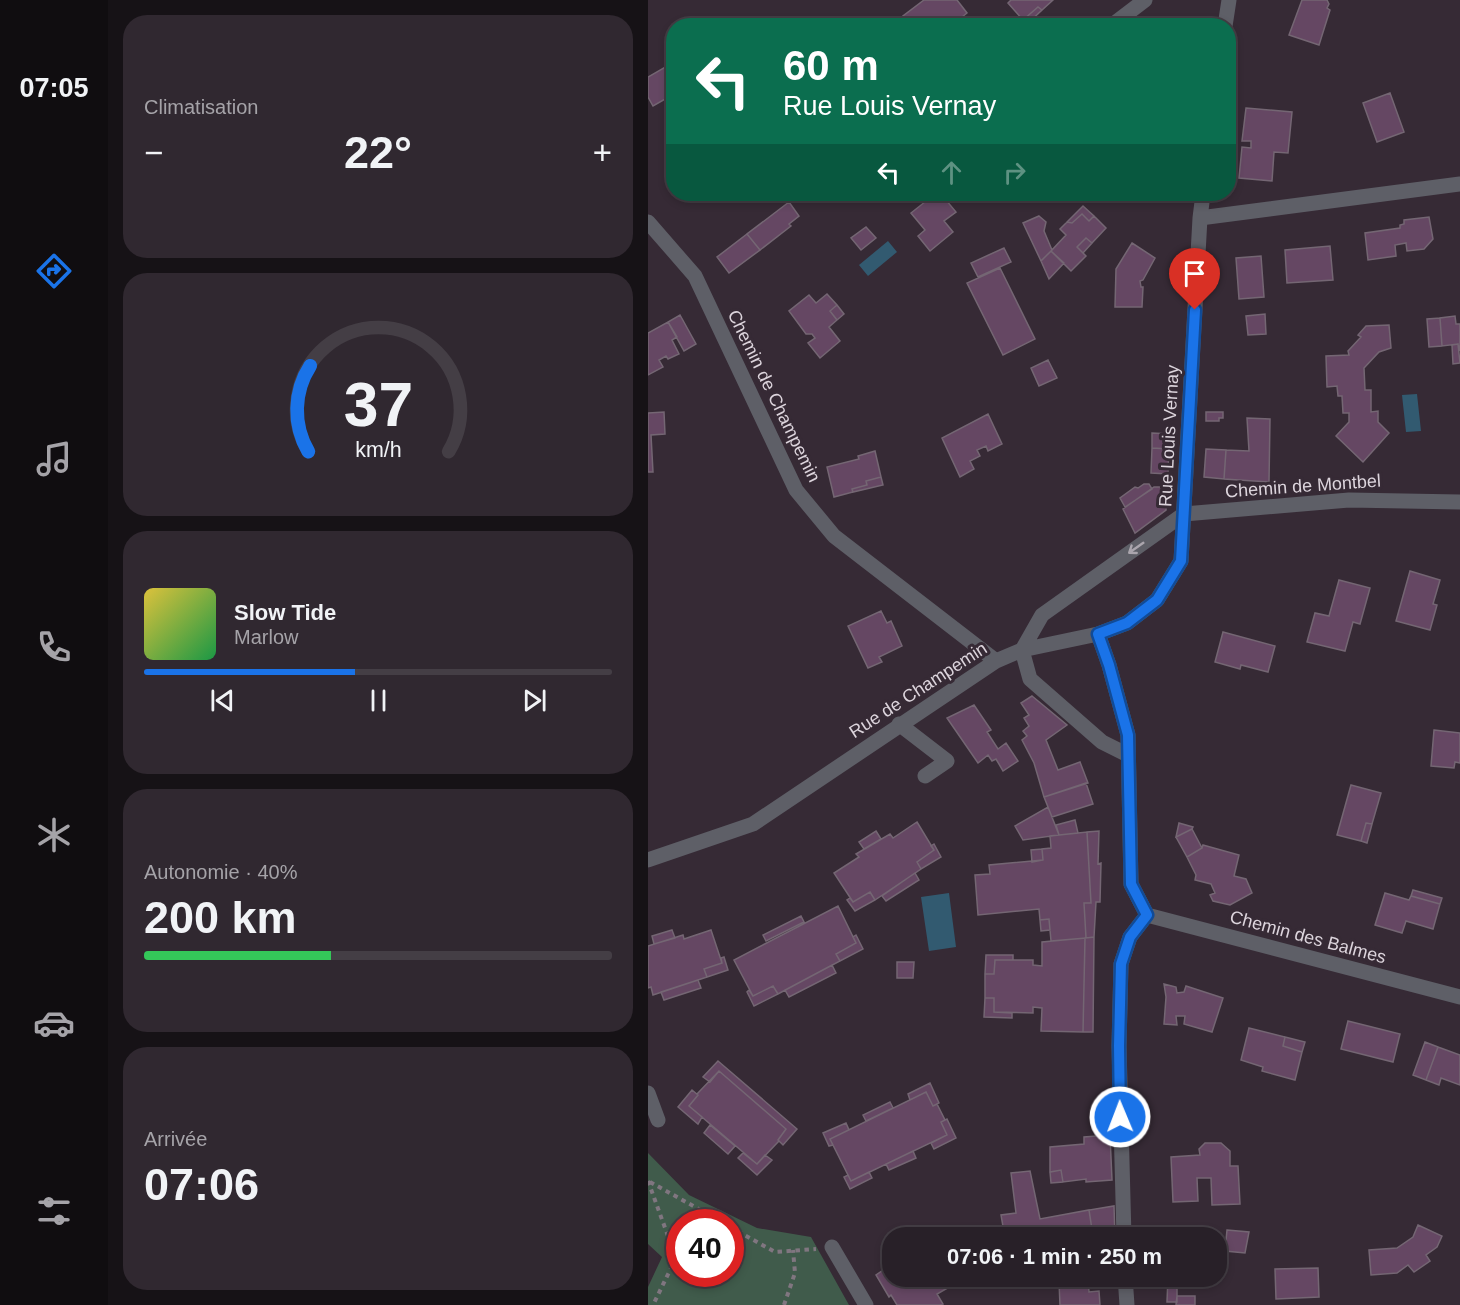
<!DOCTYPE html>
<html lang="fr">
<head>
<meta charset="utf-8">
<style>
  body { margin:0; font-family:Helvetica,sans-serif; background:#302830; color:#f1f3f6; height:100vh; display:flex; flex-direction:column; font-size:22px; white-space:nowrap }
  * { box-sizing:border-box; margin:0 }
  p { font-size:20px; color:#a5a3a8 }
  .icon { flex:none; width:33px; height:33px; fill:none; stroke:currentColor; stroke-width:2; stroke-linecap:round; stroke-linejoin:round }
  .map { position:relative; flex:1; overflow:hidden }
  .details { display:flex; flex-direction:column; gap:15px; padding:15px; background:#161216; width:540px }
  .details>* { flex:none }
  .guide { position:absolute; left:18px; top:18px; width:570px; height:183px; border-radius:24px; box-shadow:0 3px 9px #0003,0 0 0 2px #443e45; background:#0b6e4f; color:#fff; overflow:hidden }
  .speed { position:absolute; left:18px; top:1209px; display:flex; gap:12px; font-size:30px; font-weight:700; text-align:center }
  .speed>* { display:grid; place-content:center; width:78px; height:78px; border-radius:50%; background:#282028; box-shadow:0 3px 9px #0003,0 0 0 2px #443e45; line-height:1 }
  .speed .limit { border:9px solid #d22; background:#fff; color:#111 }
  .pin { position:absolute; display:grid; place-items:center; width:51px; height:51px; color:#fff; margin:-62px -26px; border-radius:50% 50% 50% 0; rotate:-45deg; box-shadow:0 0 6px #0007 }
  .pin .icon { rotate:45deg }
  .me { position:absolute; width:66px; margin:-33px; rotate:359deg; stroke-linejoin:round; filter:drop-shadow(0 0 4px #0008) }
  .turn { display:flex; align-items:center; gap:21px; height:126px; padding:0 18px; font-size:27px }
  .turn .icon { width:78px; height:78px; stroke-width:2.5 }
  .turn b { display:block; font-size:42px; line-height:51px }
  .lanes { display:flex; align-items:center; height:57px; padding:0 18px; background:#0003; justify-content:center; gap:30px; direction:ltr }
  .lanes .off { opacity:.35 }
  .big { font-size:45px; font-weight:600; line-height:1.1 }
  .details .tile { flex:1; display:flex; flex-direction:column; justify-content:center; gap:9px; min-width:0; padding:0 21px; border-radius:24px; background:#302830 }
  .details .dial { align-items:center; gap:0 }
  .dial svg { height:156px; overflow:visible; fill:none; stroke:#443e45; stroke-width:7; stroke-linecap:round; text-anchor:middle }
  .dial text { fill:#f1f3f6; stroke:none }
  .song { display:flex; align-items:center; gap:18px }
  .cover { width:72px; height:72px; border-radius:9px; background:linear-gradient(135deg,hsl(50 70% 55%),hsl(140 70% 35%)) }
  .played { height:6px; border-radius:3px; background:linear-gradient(90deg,#1a73e8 45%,#443e45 45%) }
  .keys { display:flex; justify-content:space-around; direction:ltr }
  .heat { display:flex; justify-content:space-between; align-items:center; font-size:33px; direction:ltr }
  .charge { height:9px; border-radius:4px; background:linear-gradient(90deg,#34c759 40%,#443e45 0) }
  .trip { position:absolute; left:234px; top:1227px; width:345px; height:60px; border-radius:24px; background:#282028; box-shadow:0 3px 9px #0003,0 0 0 2px #443e45; font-weight:600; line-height:60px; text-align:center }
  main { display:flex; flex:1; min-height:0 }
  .tab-bar { display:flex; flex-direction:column; width:108px; justify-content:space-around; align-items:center; background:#100d10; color:#a5a3a8 }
  .tab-bar .icon { width:42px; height:42px }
  .tab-bar .current { color:#1a73e8 }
  .tab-bar b { font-size:27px; color:#f1f3f6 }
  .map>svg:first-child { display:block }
</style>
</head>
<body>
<main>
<nav class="tab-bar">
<b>07:05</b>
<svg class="icon current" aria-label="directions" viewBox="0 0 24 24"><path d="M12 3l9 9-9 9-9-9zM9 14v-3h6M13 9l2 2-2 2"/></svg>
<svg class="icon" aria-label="music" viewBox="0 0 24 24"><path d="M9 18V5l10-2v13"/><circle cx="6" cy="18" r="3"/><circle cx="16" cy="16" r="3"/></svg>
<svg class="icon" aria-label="phone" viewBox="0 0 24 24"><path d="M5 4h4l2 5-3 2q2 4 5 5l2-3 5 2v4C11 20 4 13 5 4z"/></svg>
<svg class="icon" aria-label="climate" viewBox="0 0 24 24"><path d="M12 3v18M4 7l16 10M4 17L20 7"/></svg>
<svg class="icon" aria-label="car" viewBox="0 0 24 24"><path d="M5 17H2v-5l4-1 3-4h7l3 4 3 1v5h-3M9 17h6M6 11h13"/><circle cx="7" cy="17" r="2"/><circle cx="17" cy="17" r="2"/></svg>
<svg class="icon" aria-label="filters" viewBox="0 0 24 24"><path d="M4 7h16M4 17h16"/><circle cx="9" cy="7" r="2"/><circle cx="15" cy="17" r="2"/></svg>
</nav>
<section class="details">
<div class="tile"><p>Climatisation</p>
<div class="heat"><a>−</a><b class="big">22°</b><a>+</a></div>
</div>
<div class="tile dial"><svg viewBox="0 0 100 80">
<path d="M14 69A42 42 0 1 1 86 69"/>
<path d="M14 69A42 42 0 0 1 15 25" stroke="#1a73e8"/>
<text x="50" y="56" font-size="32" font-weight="700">37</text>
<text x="50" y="72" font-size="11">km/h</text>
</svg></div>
<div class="tile">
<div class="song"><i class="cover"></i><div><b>Slow Tide</b><p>Marlow</p></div></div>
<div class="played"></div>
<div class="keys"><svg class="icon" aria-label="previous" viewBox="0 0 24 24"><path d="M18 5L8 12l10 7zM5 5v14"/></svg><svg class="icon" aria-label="pause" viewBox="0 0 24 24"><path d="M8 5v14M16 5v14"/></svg><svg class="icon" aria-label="next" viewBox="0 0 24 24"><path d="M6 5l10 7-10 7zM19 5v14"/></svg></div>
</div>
<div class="tile"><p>Autonomie · 40%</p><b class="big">200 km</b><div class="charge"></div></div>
<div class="tile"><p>Arrivée</p><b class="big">07:06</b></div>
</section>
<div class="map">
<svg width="812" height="1305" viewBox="0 0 812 1305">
  <rect width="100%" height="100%" fill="#362a35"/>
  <!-- green -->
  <path fill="#405b4b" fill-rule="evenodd" d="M0 1153 41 1195 109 1228 163 1237 201 1305H0V1287L14 1257 0 1244ZM32 1222H82V1274H32Z"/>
  <!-- water -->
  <path fill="#325a70" d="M240 241 249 252 220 276 211 265Z
    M769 394 773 431 758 432 754 395Z
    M301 893 308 947 281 951 273 897Z"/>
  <!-- building -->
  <path fill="#654763" stroke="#746673" stroke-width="1.5" d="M276 0H309L319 13 303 26H300L295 19 287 26H262L255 16Z
    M363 0H405L394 10 390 7 375 20 360 3Z
    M654 0H679L681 4 679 8 682 10 671 45 641 35Z
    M390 7 394 10 379 24 375 20Z
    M26 62V94L5 106 0 97V77Z
    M742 93 756 132 729 142 715 103Z
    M598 108 644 112 640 153 626 152 624 181 591 178 594 147 603 148V141H594Z
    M287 194H293L308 212 296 221 305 232 282 251 270 236 277 230 263 213Z
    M141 202 151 216 141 224 143 226 112 250 99 234Z
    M435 206 446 216 441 221 434 214 424 223 419 222Z
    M434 214 441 221 446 216 458 228 444 243 438 238 429 247 438 256 423 271 403 251 418 235 412 229 419 222 424 223Z
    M391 216 398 222 396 231 404 250 393 261 375 223Z
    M781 217 785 239 776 249 759 251 758 243 747 245 748 256 720 260 717 233 752 228V225L756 224V220Z
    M218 227 228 238 213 250 203 238Z
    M99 234 112 250 81 273 69 257Z
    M438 238 444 243 435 253 429 247Z
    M484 243 507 258 495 280 492 281 493 287H495L494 307H467L468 269Z
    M682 246 685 280 639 283 637 250Z
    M356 248 363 262 330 277 323 263Z
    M403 251 416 263 401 279 393 261Z
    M613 256 616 297 591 299 588 258Z
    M352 268 387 339 355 355 319 283Z
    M179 294 189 305 182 311 189 320 181 327 192 341 172 358 160 343 167 338 164 334H158L141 311 161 295 168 303Z
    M189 305 196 314 189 320 182 311Z
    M617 314 618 334 600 335 598 316Z
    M32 315 48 344 36 351 20 322Z
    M807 316 808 324H812V351L810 344 794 346 792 318Z
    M792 318 794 346 781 347 779 319Z
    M20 322 29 337 24 340 31 354 20 359 18 356 11 360 15 367 0 375V333Z
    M741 325 743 348 731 352 716 368 717 390H723V412L730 411V422L741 433 715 462 688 436 701 422V413H695L694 396H690L689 386 679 387 678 356 701 355 700 351 713 337 710 335 718 326Z
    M810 344 812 363 805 364 804 345Z
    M400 360 409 378 391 386 383 368Z
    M16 412 17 434 3 435 5 472H0V413Z
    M558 412H575V418H571V421H558Z
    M340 414 354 444 340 451 338 446 329 450 332 456 322 461 326 469 312 477 294 438Z
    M599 418 622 419 621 482 576 479 578 450 601 451Z
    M504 433 522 434 521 449 504 448Z
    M504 448 521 449 520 474 503 473Z
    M558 449 578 450 576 479 556 477Z
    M227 451 233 477 218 481 219 485 204 489 205 492 186 497 179 467 211 459 210 456Z
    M233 477 235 485 205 492 204 489 219 485 218 481Z
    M496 484H501L504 489 477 507 472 498 487 487 490 488Z
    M506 487H519L518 510 487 533 475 509Z
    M762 571 792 580 785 604 789 605 782 630 748 621Z
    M691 580 722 588 712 624 705 622 697 651 659 642 667 613 681 616Z
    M233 611 239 623 243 621 254 646 231 657 234 662 220 668 200 626Z
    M575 632 627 646 620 672 593 665 592 669 567 662Z
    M384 696 419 725 398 740 410 770 432 762 440 783 396 797 386 763 374 740 379 736 375 731 381 726 376 718 381 715 373 703Z
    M326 705 343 730 339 732 350 749 358 743 370 761 355 771 348 759 344 761 340 755 330 763 299 718Z
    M786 730 812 733V763L807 762 806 768 783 766Z
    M438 783 445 804 404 817 396 797Z
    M703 785 733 793 724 824 718 823 713 841 689 835Z
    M400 807 411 835 375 840 367 826Z
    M427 820 430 833 411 835 408 825Z
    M269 822 286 850 269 862 273 869 227 900 222 892 205 902 186 873 211 857 208 854 242 834 245 838Z
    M531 823 545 827 544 829 528 837Z
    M718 823 724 824 719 843 713 841Z
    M544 829 554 848 539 857 528 837Z
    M228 831 233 839 216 849 211 842Z
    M451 831 450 864 453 863 452 902H448L446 937 438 938 436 903H443L439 832Z
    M439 832 443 903H436L438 938 403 941 401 919 392 920 391 909 330 915 327 875 342 874 341 865 395 860 394 849 403 848 402 836Z
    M286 844 293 857 273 869 269 862 286 850 283 846Z
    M555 845 591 855 586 876 598 879 604 893 582 905 565 901 562 895 567 893 563 884 547 880 548 875 539 857 554 848Z
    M394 849 395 860 384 862 383 850Z
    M267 873 271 880 238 901 234 896Z
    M765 890 794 898 792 904 763 896Z
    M222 892 227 900 207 911 199 900 202 898 205 902Z
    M737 893 761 900 763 896 792 904 785 929 758 921 754 933 727 925Z
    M190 906 208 943 188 954 192 961 130 994 125 986 105 996 86 960Z
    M153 916 156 922 118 941 115 935Z
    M401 919 402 930 393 931 392 920Z
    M24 930 27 938 6 944 4 936Z
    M63 930 74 963 56 969 59 977 5 995 3 987 0 988V946L35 935 36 939Z
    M208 935 215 949 192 961 188 954 208 943 205 937Z
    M446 937 445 1032H435L437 938Z
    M437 938 435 1032 393 1031 394 1008 385 1007V1013L346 1012V998H337V974H346L347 960H385V965L394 966V942Z
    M338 955H365V960H347L346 974H337Z
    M76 957 80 970 59 977 56 969 74 963 73 958Z
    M249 962H266L265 978H249Z
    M184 965 188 973 141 997 137 990Z
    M50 980 53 988 16 1000 13 992Z
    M516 984 528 987 529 993 536 992 538 986 575 998 564 1032 536 1024 537 1016H528L529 1025 516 1024 518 997Z
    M125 986 130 994 106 1006 99 992 101 990 105 996Z
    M337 998H346V1012L364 1013V1018L336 1017Z
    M700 1021 752 1034 745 1062 693 1049Z
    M601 1028 637 1037 635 1046 654 1052 647 1080 614 1071 615 1067 593 1060Z
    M637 1037 657 1042 654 1052 635 1046Z
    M777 1042 790 1047 778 1080 765 1075Z
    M790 1047 812 1055V1085L793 1078 791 1085 778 1080Z
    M70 1061 149 1129 135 1145 130 1140 138 1129 71 1071 62 1082 55 1077Z
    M71 1071 138 1129 130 1140 131 1141 109 1164 41 1106 50 1095 49 1094Z
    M282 1083 291 1103 285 1106 278 1092 262 1100 260 1094Z
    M44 1090 50 1095 41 1106 54 1117 50 1124 30 1107Z
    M278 1092 285 1106 289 1104 297 1120 293 1122 299 1135 203 1181 182 1139Z
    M242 1102 245 1108 218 1121 215 1115Z
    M299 1119 308 1138 286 1149 283 1143 299 1135 293 1122Z
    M198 1123 201 1130 182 1139 185 1145 181 1146 175 1133Z
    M62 1125 87 1146 80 1154 56 1133Z
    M462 1135 464 1180 438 1182V1179L415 1182 413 1170 402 1172V1147L436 1144V1137Z
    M557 1143H573L582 1151V1166H590L592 1204 564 1205 563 1178H549L550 1201 525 1202 523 1157 552 1155 551 1149Z
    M265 1151 268 1158 241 1170 238 1164Z
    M95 1153 109 1164 117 1155 124 1160 109 1175 90 1158Z
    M413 1170 415 1182 403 1183 402 1172Z
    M382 1171 392 1219 441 1210 445 1236 401 1238 398 1233 357 1238 353 1215 368 1213 363 1173Z
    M221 1172 224 1178 202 1189 196 1177 200 1175 203 1181Z
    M466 1206 467 1238H443L445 1236 441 1210Z
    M770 1225 794 1236 789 1247 778 1255 782 1261 766 1272 760 1265 749 1273 723 1275 721 1250 749 1248 765 1237Z
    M579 1230 601 1232 597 1253 577 1251Z
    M244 1264V1276H324L325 1280 303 1286 289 1294 295 1304 292 1305H249L243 1295 241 1297 228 1275Z
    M670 1268 671 1297 628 1299 627 1269Z
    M520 1276H529V1302H519Z
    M440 1279 441 1292 451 1291 452 1305H412L411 1282Z
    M529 1296H547V1305H528Z"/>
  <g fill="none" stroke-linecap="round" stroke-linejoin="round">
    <!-- path -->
    <path stroke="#807680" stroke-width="4" stroke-dasharray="4.5 4.5" stroke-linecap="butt" d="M0 1181 28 1258 5 1305
      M2 1182 74 1222
      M82 1227 127 1252 168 1249
      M136 1305 147 1273 145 1250"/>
    <!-- minor -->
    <path stroke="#5e5f67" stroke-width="15" d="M463 26 497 0
      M577 26 581 0
      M552 218 812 184
      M0 222 47 276 148 490 186 536 348 661
      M450 634 461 665 480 735 483 884 499 915 482 937 473 964 471 1046 476 1238
      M374 650 394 615 536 514 701 500 812 502
      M374 650 382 679 454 742 480 755
      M251 724 299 761 277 776
      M0 860 105 824 348 661 374 650 450 634 479 623 509 600 533 561 552 218 555 194
      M499 915 812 997
      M0 1093 10 1120
      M184 1247 218 1305
      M477 1276 479 1305"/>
  </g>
  <!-- one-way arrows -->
  <defs><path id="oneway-shaft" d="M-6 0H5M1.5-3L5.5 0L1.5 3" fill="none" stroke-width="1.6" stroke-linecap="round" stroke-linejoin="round" transform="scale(1.5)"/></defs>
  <use stroke="#aaa5ad" href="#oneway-shaft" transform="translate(488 548) rotate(145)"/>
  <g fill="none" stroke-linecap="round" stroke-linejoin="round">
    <!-- route casing -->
    <g stroke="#114b97" stroke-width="15">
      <path id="route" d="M472 1117 471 1046 473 964 482 937 499 915 483 884 480 735 461 665 450 634 479 623 509 600 533 561 547 310"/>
    </g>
    <!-- route -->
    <use href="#route" stroke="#1a73e8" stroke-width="10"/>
  </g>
  <g text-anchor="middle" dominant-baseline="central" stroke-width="6" stroke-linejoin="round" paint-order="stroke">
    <!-- street labels -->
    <g font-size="18" fill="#dcd4dc" stroke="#362a35">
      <text transform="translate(126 396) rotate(64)">Chemin de Champemin</text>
      <text transform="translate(521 436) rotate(-87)">Rue Louis Vernay</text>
      <text transform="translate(655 486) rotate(-4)">Chemin de Montbel</text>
      <text transform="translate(270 690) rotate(-33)">Rue de Champemin</text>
      <text transform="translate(660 937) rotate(15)">Chemin des Balmes</text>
    </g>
  </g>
</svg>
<div class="speed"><div class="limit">40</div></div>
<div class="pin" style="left:547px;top:310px;background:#d93025"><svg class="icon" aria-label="arrive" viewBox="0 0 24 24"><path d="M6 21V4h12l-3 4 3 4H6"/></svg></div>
<svg class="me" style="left:472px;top:1117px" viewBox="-20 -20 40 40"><circle r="17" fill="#1a73e8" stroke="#fff" stroke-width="3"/><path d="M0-11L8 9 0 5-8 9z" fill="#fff"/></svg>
<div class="trip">07:06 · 1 min · 250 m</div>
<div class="guide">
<div class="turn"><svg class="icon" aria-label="left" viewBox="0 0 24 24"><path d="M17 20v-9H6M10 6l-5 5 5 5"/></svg><div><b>60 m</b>Rue Louis Vernay</div></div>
<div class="lanes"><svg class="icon" aria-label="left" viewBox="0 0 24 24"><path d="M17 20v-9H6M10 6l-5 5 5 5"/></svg><svg class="icon off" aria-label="ahead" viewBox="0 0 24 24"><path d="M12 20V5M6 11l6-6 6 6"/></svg><svg class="icon off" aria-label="right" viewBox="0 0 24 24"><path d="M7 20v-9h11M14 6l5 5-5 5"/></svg></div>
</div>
</div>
</main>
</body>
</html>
